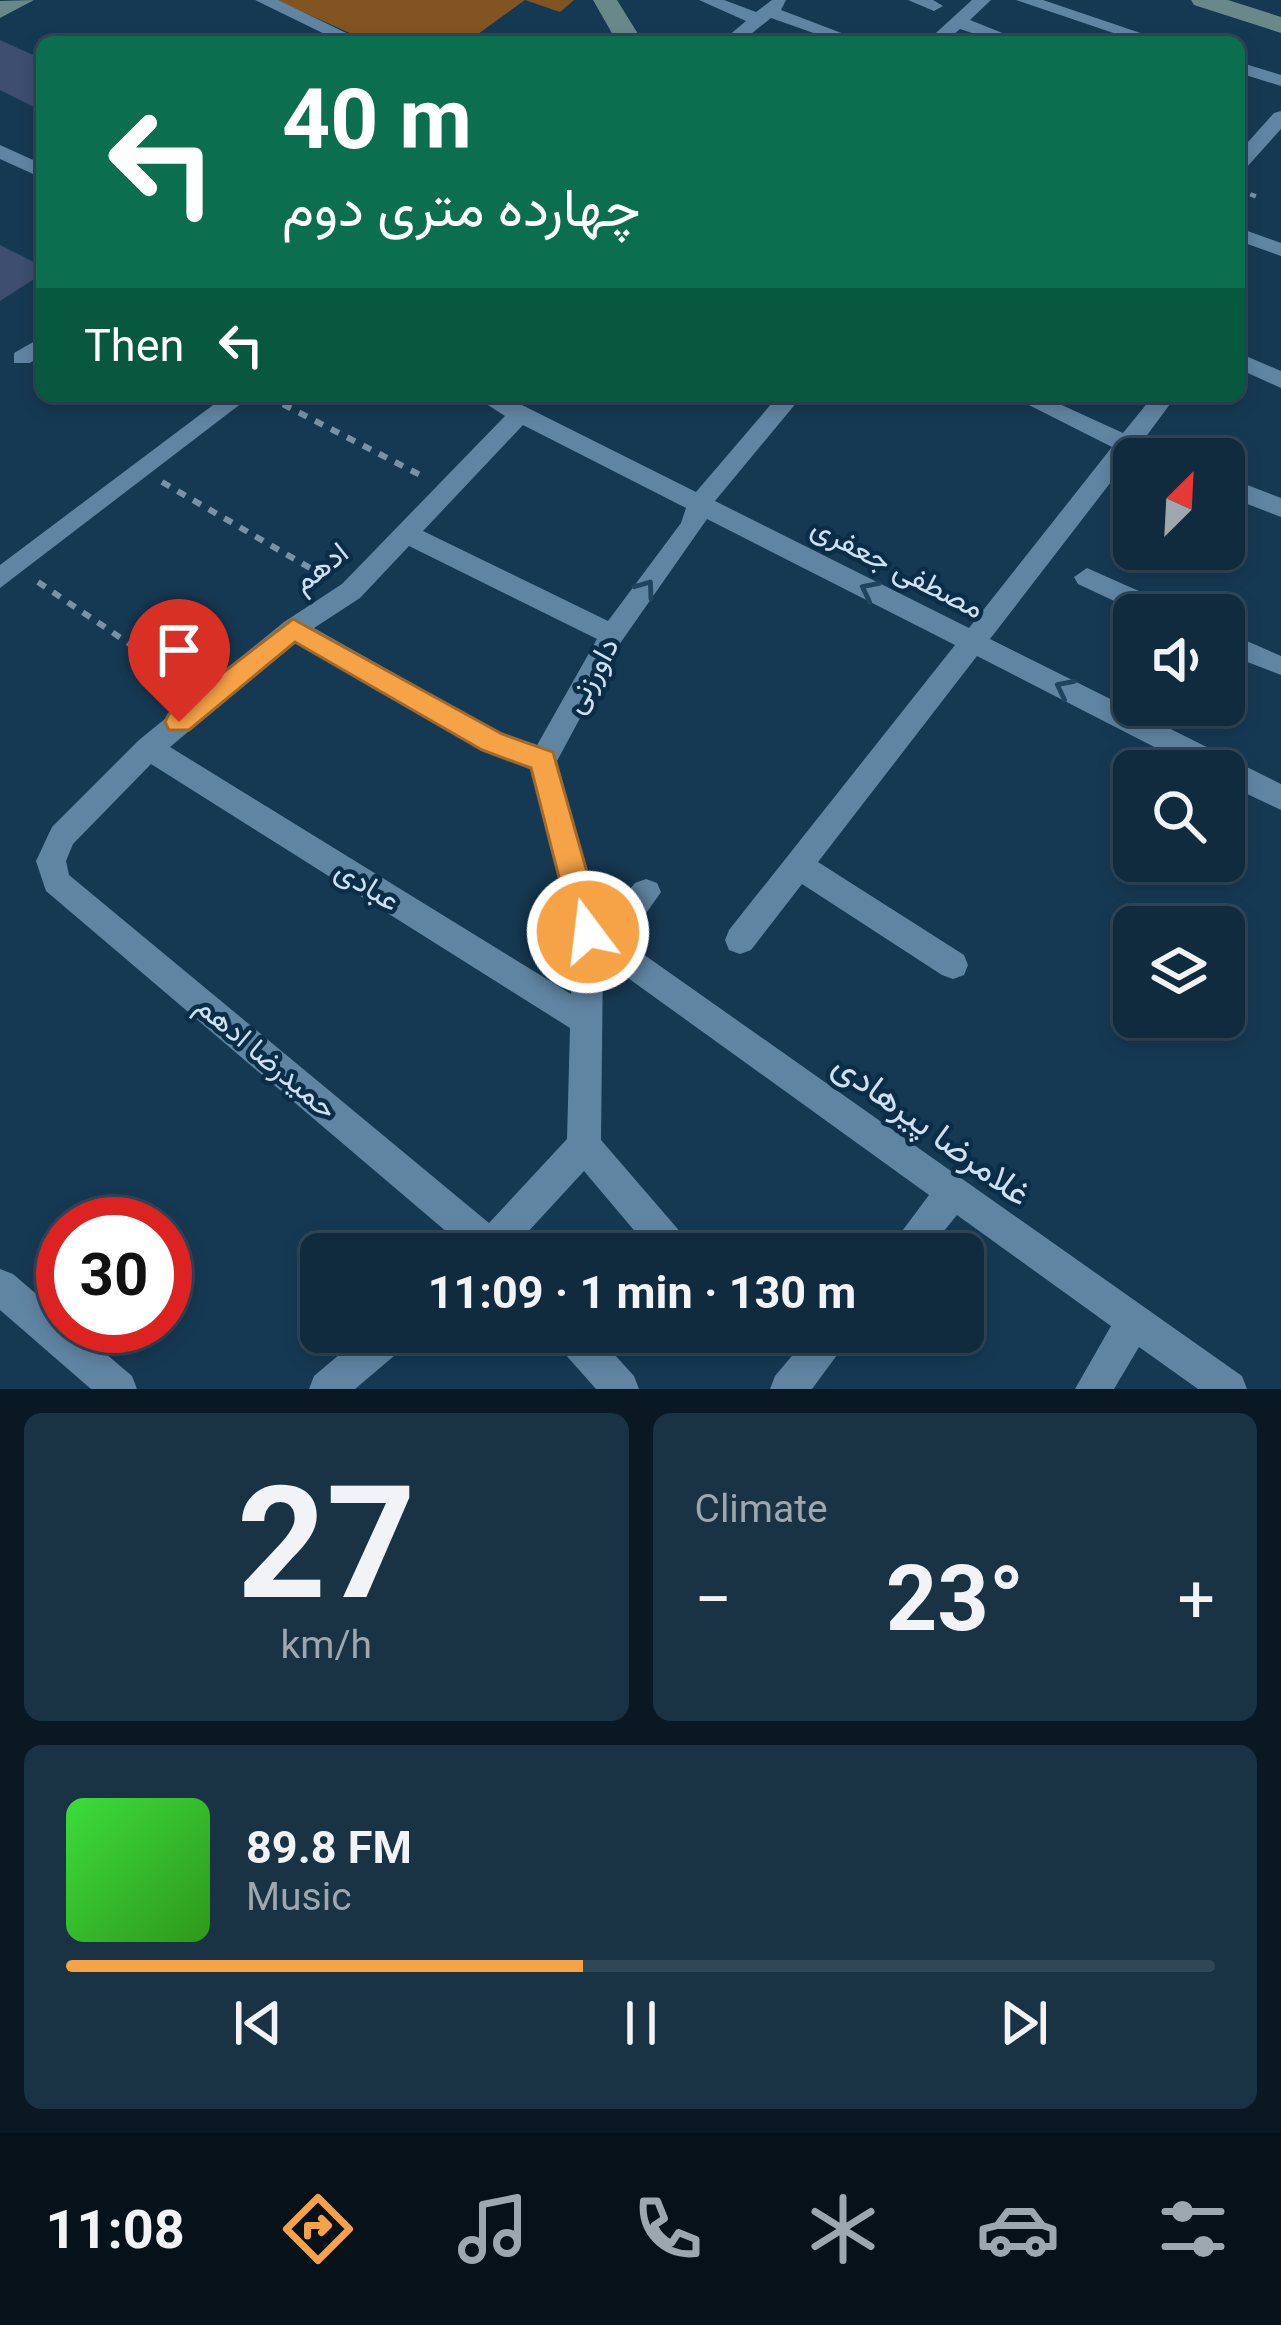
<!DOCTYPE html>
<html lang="en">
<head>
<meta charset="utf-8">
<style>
  body { margin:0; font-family:Roboto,Vazirmatn,sans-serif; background:#193345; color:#f1f3f6; height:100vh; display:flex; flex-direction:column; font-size:45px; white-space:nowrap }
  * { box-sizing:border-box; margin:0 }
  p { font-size:39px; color:#9ca7b0 }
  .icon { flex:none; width:66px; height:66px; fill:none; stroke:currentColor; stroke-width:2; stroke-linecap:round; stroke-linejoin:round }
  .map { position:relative; height:1389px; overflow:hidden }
  .sheet { display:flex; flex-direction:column; gap:24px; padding:24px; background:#091822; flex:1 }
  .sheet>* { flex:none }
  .banner { position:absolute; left:36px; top:36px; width:1209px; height:366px; border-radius:18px; box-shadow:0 6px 18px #0003,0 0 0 3px #304758; background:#0b6e4f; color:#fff; overflow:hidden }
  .needle { width:78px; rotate:24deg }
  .fabs { position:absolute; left:1113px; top:438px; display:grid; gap:24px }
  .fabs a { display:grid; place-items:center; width:132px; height:132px; border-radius:18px; background:#102b3e; box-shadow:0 6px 18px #0003,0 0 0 3px #304758; font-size:60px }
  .speed { position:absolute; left:36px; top:1197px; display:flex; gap:24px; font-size:60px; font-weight:700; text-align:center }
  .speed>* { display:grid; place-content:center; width:156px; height:156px; border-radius:50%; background:#102b3e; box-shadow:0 6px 18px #0003,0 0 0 3px #304758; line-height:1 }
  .speed .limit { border:18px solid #d22; background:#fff; color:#111 }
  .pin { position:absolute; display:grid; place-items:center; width:102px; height:102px; color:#fff; margin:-123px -51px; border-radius:50% 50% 50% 0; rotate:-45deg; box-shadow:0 0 12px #0007 }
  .pin .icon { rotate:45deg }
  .me { position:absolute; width:132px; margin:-66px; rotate:345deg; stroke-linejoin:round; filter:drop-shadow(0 0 9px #0008) }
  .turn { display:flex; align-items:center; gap:42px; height:252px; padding:0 48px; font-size:54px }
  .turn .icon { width:156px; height:156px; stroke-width:2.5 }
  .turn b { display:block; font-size:84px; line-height:102px }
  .then { display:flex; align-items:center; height:114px; padding:0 48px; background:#0003; gap:24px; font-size:45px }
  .big { font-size:90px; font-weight:700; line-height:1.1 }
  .sheet .tile { flex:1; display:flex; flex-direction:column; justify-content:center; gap:18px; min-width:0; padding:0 42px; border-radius:18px; background:#193345 }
  .sheet .dial { align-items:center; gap:0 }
  .dial b { font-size:156px; line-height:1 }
  .song { display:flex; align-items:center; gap:36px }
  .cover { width:144px; height:144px; border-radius:18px; background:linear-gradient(135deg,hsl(120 70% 55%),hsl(110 70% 35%)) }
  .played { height:12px; border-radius:6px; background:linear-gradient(90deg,#f6a247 45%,#304758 45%) }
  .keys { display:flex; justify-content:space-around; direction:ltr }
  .heat { display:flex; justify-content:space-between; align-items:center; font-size:66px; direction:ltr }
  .sheet .tiles { flex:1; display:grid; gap:24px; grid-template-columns:1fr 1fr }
  .tile:last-child { grid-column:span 2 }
  .trip { position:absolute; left:300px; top:1233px; width:684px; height:120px; border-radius:18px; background:#102b3e; box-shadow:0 6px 18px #0003,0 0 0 3px #304758; font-weight:700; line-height:120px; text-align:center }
  .menu { display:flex; height:192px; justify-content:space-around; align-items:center; background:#061119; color:#9ca7b0 }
  .menu .icon { width:84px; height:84px }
  .menu .current { color:#f6a247 }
  .menu b { font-size:54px; color:#f1f3f6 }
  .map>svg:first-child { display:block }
</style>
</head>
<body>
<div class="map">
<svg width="1281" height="1389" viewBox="0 0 1281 1389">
  <rect width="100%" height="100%" fill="#163953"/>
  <!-- green -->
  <path fill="#825422" d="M276 0H574L560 12 525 0 467 42H370Z"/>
  <!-- building -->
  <path fill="#3d4e71" d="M0 40 42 59V111L0 90Z
    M0 245 42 266V274L0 301Z"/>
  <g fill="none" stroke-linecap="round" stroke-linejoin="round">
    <!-- path-far1 -->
    <path stroke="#7892a8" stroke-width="4.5" stroke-dasharray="6 6" stroke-linecap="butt" d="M1239 190 1260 198"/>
    <!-- path -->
    <path stroke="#7892a8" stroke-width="6" stroke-dasharray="9 9" stroke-linecap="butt" d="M267 396 424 477
      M162 482 322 575
      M38 582 186 682"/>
    <!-- street -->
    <path fill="#6085a3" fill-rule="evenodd" d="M255 0H278L365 42H341Z
      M699 0H724L756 12 772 0H786L781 10 865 42H839L771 18 741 42H721L746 21Z
      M908 0H933L943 6 934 11Z
      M972 0H991L970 20 1025 42H999L960 29 945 42H926Z
      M1016 0H1043L1167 42H1140Z
      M1239 62 1281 75V86L1239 73Z
      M1281 111V129L1246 168 1239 170V152L1274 113Z
      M0 145 42 164V178L0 159Z
      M1239 228 1281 243V256L1239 241Z
      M42 337V355L30 363H14V353Z
      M1239 353 1281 371V388L1239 369Z
      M225 396H251L0 588V565Z
      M474 396H504L696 492 778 396H802L715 501 969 628 1112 447 1011 396H1042L1123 433 1153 396H1176L1142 442 1171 459 1131 456 990 639 1281 784V810L1224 783V771H1201L977 656 818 862 964 955 968 965 964 975 953 979 942 975 802 884 751 950 740 954 729 950 725 940 729 930 955 645 707 519 621 642 557 761 601 924 635 883 646 879 657 883 661 892 626 942 1242 1376 1247 1389H1198L1139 1347 1114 1389H1075L1111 1326 957 1215 925 1254H885L929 1195 603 960 601 1140 689 1242 694 1254H654L584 1171 514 1247 517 1254H467L468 1250 46 891 36 861 52 827 139 740 284 622 342 584 505 416ZM523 425 686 508 681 523 608 621 423 531ZM409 546 597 639 536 747 502 734 314 628 360 598ZM295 642 482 750 531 768 573 932 571 994 170 747ZM151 764 570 1028 567 1139 489 1223 69 875 66 861 73 844Z
      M1224 476 1281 498V517L1224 495Z
      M1087 568 1177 608 1181 615H1144L1078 584 1074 577Z
      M1224 631 1281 656V675L1224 653Z
      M0 1269 13 1274 63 1317V1326H73L132 1376 137 1389H91L0 1310Z
      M366 1332H412L407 1345 355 1389H309L314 1376Z
      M552 1332H594L634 1376 639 1389H596L557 1345Z
      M812 1332H854L812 1389H770L775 1376Z"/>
    <!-- secondary -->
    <path fill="#688889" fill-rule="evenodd" d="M34 0 0 18V1Z
      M593 0H617L643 42H617Z
      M1191 0H1228L1281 17V33L1194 5Z"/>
  </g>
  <!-- one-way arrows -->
  <defs><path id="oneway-chevron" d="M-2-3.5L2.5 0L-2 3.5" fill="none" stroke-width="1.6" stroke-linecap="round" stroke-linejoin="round" transform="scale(3)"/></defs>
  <g stroke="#20445f">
    <use href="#oneway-chevron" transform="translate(646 588) rotate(-54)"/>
    <use href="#oneway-chevron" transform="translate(869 590) rotate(-153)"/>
    <use href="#oneway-chevron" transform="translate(1064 688) rotate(-153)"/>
  </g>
  <!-- route -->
  <path fill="#f6a247" stroke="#a0692e" stroke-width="3" d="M293 619 502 734 553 752 604 932 599 942 588 946 577 942 573 932 531 768 482 750 295 642 189 730H169L165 722 169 714Z"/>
  <g text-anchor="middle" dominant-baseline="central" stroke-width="9" stroke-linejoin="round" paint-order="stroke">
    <!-- street labels -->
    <g font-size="30" fill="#cee1f2" stroke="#0a2e48">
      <text transform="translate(320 567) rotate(-38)">ادهم</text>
      <text transform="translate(898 567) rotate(27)">مصطفی جعفری</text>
      <text transform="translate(591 675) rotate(-61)">داورزنی</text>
      <text transform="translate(368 885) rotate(32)">عبادی</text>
      <text transform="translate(267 1057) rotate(40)">حمیدرضا ادهم</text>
    </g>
    <!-- near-street labels -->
    <g font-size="36" fill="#cee1f2" stroke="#0a2e48">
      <text transform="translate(932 1129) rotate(36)">غلامرضا پیرهادی</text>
    </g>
  </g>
</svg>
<div class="fabs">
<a><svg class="needle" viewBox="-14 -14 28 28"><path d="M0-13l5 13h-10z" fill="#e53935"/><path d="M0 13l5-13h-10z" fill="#9ca7b0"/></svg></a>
<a><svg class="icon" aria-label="sound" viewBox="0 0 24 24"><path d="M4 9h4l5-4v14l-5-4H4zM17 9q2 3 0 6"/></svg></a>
<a><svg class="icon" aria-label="search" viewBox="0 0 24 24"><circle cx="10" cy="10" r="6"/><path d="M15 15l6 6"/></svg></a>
<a><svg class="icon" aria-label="layers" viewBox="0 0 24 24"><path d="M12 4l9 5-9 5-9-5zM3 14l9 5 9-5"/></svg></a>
</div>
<div class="speed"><div class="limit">30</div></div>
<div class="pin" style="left:179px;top:722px;background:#d93025"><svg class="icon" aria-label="arrive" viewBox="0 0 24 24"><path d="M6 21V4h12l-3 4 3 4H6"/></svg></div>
<svg class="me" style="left:588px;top:932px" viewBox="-20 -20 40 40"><circle r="17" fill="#f6a247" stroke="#fff" stroke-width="3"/><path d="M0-11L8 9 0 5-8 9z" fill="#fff"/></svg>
<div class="trip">11:09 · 1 min · 130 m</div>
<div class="banner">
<div class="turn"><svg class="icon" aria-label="left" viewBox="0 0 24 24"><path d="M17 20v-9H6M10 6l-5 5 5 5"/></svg><div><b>40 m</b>چهارده متری دوم</div></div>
<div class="then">Then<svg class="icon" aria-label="left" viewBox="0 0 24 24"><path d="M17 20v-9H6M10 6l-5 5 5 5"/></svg></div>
</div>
</div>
<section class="sheet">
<div class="tiles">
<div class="tile dial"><b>27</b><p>km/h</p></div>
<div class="tile"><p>Climate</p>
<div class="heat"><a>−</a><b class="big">23°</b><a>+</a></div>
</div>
<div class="tile">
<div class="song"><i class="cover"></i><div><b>89.8 FM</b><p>Music</p></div></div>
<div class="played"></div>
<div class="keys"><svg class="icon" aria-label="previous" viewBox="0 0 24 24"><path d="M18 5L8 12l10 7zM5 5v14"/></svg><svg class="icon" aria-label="pause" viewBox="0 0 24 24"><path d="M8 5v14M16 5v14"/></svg><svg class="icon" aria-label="next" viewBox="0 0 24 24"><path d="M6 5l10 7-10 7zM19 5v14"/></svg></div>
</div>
</div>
</section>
<nav class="menu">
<b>11:08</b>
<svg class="icon current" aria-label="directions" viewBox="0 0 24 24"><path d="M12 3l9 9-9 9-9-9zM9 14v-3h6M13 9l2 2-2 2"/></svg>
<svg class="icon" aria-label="music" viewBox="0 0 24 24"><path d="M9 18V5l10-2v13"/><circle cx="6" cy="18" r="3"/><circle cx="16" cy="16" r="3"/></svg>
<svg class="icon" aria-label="phone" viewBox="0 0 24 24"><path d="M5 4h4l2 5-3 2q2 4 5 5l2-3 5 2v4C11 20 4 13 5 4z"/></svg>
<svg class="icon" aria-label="climate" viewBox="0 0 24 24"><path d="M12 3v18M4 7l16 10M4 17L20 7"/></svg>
<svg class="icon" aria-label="car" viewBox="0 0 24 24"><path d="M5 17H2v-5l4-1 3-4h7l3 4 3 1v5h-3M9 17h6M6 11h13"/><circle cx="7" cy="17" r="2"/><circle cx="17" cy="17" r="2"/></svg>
<svg class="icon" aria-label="filters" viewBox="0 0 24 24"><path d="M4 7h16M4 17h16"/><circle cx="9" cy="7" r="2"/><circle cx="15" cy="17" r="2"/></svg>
</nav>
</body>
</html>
